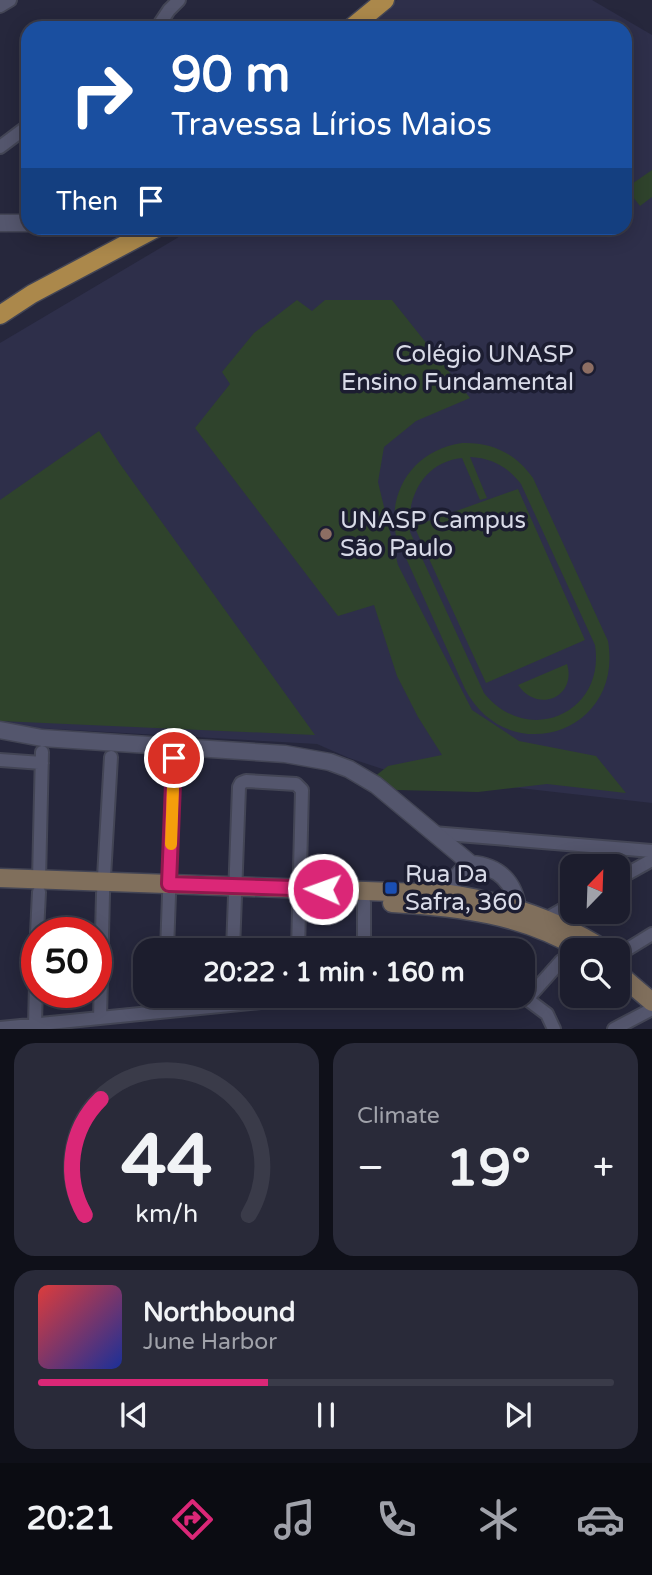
<!DOCTYPE html>
<html lang="en">
<head>
<meta charset="utf-8">
<style>
  body { margin:0; font-family:"Varela Round",sans-serif; background:#292a39; color:#f1f3f6; height:100vh; display:flex; flex-direction:column; font-size:26px; white-space:nowrap }
  * { box-sizing:border-box; margin:0 }
  p { font-size:23px; color:#a0a2aa }
  .icon { flex:none; width:38px; height:38px; fill:none; stroke:currentColor; stroke-width:2; stroke-linecap:round; stroke-linejoin:round }
  .map { position:relative; height:1029px; overflow:hidden }
  .side { display:flex; flex-direction:column; gap:14px; padding:14px; background:#0f1019; flex:1 }
  .side>* { flex:none }
  .guide { position:absolute; left:21px; top:21px; width:611px; height:214px; border-radius:21px; box-shadow:0 4px 18px #0003,0 0 0 2px #3a3b49; background:#1a4fa0; color:#fff; overflow:hidden }
  .needle { width:46px; rotate:23deg }
  .buttons { position:absolute; left:560px; top:854px; display:grid; gap:14px }
  .buttons a { display:grid; place-items:center; width:70px; height:70px; border-radius:14px; background:#1c1d2d; box-shadow:0 4px 18px #0003,0 0 0 2px #3a3b49; font-size:35px }
  .speed { position:absolute; left:21px; top:917px; display:flex; gap:14px; font-size:35px; font-weight:700; text-align:center }
  .speed>* { display:grid; place-content:center; width:91px; height:91px; border-radius:50%; background:#1c1d2d; box-shadow:0 4px 18px #0003,0 0 0 2px #3a3b49; line-height:1 }
  .speed .limit { border:10px solid #d22; background:#fff; color:#111 }
  .pin { position:absolute; display:grid; place-items:center; width:60px; height:60px; color:#fff; margin:-30px; border:4px solid #fff; border-radius:50%; box-shadow:0 2px 7px #0007 }
  .me { position:absolute; width:77px; margin:-38px; rotate:272deg; stroke-linejoin:round; filter:drop-shadow(0 0 5px #0008) }
  .turn { display:flex; align-items:center; gap:24px; height:147px; padding:0 35px; font-size:32px }
  .turn .icon { width:91px; height:91px; stroke-width:2.5 }
  .turn b { display:block; font-size:49px; line-height:60px }
  .then { display:flex; align-items:center; height:66px; padding:0 35px; background:#0003; gap:14px; font-size:26px }
  .big { font-size:52px; font-weight:800; line-height:1.1 }
  .side .card { flex:1; display:flex; flex-direction:column; justify-content:center; gap:10px; min-width:0; padding:0 24px; border-radius:21px; background:#292a39 }
  .side .dial { align-items:center; gap:0 }
  .dial svg { height:182px; overflow:visible; fill:none; stroke:#3a3b49; stroke-width:7; stroke-linecap:round; text-anchor:middle }
  .dial text { fill:#f1f3f6; stroke:none }
  .song { display:flex; align-items:center; gap:21px }
  .cover { width:84px; height:84px; border-radius:10px; background:linear-gradient(135deg,hsl(0 70% 55%),hsl(230 70% 35%)) }
  .played { height:7px; border-radius:4px; background:linear-gradient(90deg,#db2777 40%,#3a3b49 40%) }
  .keys { display:flex; justify-content:space-around; direction:ltr }
  .heat { display:flex; justify-content:space-between; align-items:center; font-size:38px; direction:ltr }
  .side .tiles { flex:1; display:grid; gap:14px; grid-template-columns:1fr 1fr }
  .card:last-child { grid-column:span 2 }
  .trip { position:absolute; left:133px; top:938px; width:402px; height:70px; border-radius:21px; background:#1c1d2d; box-shadow:0 4px 18px #0003,0 0 0 2px #3a3b49; font-weight:800; line-height:70px; text-align:center }
  .tabs { display:flex; height:112px; justify-content:space-around; align-items:center; background:#0b0c12; color:#a0a2aa }
  .tabs .icon { width:49px; height:49px }
  .tabs .on { color:#db2777 }
  .tabs b { font-size:32px; color:#f1f3f6 }
  .map>svg:first-child { display:block }
</style>
</head>
<body>
<div class="map">
<svg width="652" height="1029" viewBox="0 0 652 1029">
  <rect width="100%" height="100%" fill="#26273c"/>
  <!-- built -->
  <path fill="#2e2f4a" d="M397 0H592L652 35V803L456 781 413 779 349 758 317 744 0 726V343L194 228H625V28H369Z"/>
  <!-- green -->
  <path fill="#2f432c" fill-rule="evenodd" d="M652 170V197L640 206 626 188Z
    M297 300 312 311 325 300H392L470 398 416 421 384 447 378 482 398 565 472 710 519 741 596 756 626 793 547 784 478 792 397 790 374 777 388 766 442 755 418 717 397 676 374 605 338 616 195 428 230 384 222 372 254 333Z
    M99 431 120 464 315 735 0 721V500Z
    M462 443C492 442 515 453 533 478L608 641C624 733 508 771 465 689L396 536C387 489 415 450 462 443ZM470 457C492 458 508 467 521 484L595 645C606 714 527 747 484 693L410 532C406 497 424 462 462 458L480 500 487 498Z
    M518 489 585 640 486 683 414 526Z
    M567 664C577 697 538 714 518 685Z"/>
  <g fill="none" stroke-linecap="round" stroke-linejoin="round">
    <!-- minor casing -->
    <g stroke="#434555" stroke-width="16">
      <path id="minor" d="M0 6 10 0
        M157 28 169 10 179 0
        M0 147 28 126
        M0 760 42 763
        M433 833 652 851
        M618 879 652 860
        M39 880 42 752
        M546 919 572 904
        M37 933 39 892
        M167 950 174 758
        M233 950 239 787 241 783 246 781 296 784 302 790 298 950
        M364 950V902
        M618 955 652 934
        M523 996 547 1014 554 1029
        M528 998 561 961
        M165 1011 166 996
        M100 1018 103 894 111 757
        M35 1025 37 944
        M0 1028 320 996
        M614 1029 652 1009"/>
    </g>
    <!-- tertiary casing -->
    <g stroke="#434555" stroke-width="19">
      <path id="tertiary" d="M0 223H28
        M0 730 42 738 285 754 330 762 349 769 376 785 471 864
        M450 905C449 886 455 874 471 864 499 866 515 882 518 910"/>
    </g>
    <!-- secondary casing -->
    <g stroke="#434555" stroke-width="21">
      <path id="secondary" d="M0 878 449 894C505 902 558 920 605 950
        M392 903C459 907 522 914 582 950
        M618 973 652 1002"/>
    </g>
    <!-- primary casing -->
    <g stroke="#434555" stroke-width="21">
      <path id="primary" d="M351 28 385 0
        M0 315 32 294 156 228"/>
    </g>
    <!-- minor -->
    <use href="#minor" stroke="#54566d" stroke-width="12"/>
    <!-- tertiary -->
    <use href="#tertiary" stroke="#54566d" stroke-width="16"/>
    <!-- secondary -->
    <use href="#secondary" stroke="#806f5c" stroke-width="18"/>
    <!-- primary -->
    <use href="#primary" stroke="#ab884b" stroke-width="18"/>
  </g>
  <g fill="none" stroke-linecap="round" stroke-linejoin="round">
    <!-- route casing -->
    <g stroke="#8e194d" stroke-width="18">
      <path id="route" d="M174 758 169 884 323 889"/>
    </g>
    <!-- route -->
    <use href="#route" stroke="#db2777" stroke-width="12"/>
    <!-- slow -->
    <path stroke="#f59e0b" stroke-width="12" d="M171 844 173 788"/>
  </g>
  <!-- markers -->
  <g fill="#8d6e63" stroke="#1c1d31" stroke-width="2.5">
    <circle cx="588" cy="368" r="7"/>
    <circle cx="326" cy="534" r="7"/>
  </g>
  <rect fill="#1a4fb4" stroke="#1c1d31" stroke-width="2.5" x="384" y="881" width="14" height="14" rx="3.5"/>
  <g text-anchor="middle" dominant-baseline="central" stroke-width="7" stroke-linejoin="round" paint-order="stroke">
    <!-- poi labels -->
    <g font-size="24" fill="#d8dae7" stroke="#1c1d31" text-anchor="start">
      <text x="574" y="354" text-anchor="end">Colégio UNASP<tspan x="574" dy="28">Ensino Fundamental</tspan></text>
      <text x="340" y="520">UNASP Campus<tspan x="340" dy="28">São Paulo</tspan></text>
      <text x="405" y="874">Rua Da<tspan x="405" dy="28">Safra, 360</tspan></text>
    </g>
  </g>
</svg>
<div class="buttons">
<a><svg class="needle" viewBox="-14 -14 28 28"><path d="M0-13l5 13h-10z" fill="#e53935"/><path d="M0 13l5-13h-10z" fill="#a0a2aa"/></svg></a>
<a><svg class="icon" aria-label="search" viewBox="0 0 24 24"><circle cx="10" cy="10" r="6"/><path d="M15 15l6 6"/></svg></a>
</div>
<div class="speed"><div class="limit">50</div></div>
<div class="pin" style="left:174px;top:758px;background:#d93025"><svg class="icon" aria-label="arrive" viewBox="0 0 24 24"><path d="M6 21V4h12l-3 4 3 4H6"/></svg></div>
<svg class="me" style="left:323px;top:889px" viewBox="-20 -20 40 40"><circle r="17" fill="#db2777" stroke="#fff" stroke-width="3"/><path d="M0-11L8 9 0 5-8 9z" fill="#fff"/></svg>
<div class="trip">20:22 · 1 min · 160 m</div>
<div class="guide">
<div class="turn"><svg class="icon" aria-label="right" viewBox="0 0 24 24"><path d="M7 20v-9h11M14 6l5 5-5 5"/></svg><div><b>90 m</b>Travessa Lírios Maios</div></div>
<div class="then">Then<svg class="icon" aria-label="arrive" viewBox="0 0 24 24"><path d="M6 21V4h12l-3 4 3 4H6"/></svg></div>
</div>
</div>
<section class="side">
<div class="tiles">
<div class="card dial"><svg viewBox="0 0 100 80">
<path d="M14 69A42 42 0 1 1 86 69"/>
<path d="M14 69A42 42 0 0 1 21 18" stroke="#db2777"/>
<text x="50" y="56" font-size="32" font-weight="700">44</text>
<text x="50" y="72" font-size="11">km/h</text>
</svg></div>
<div class="card"><p>Climate</p>
<div class="heat"><a>−</a><b class="big">19°</b><a>+</a></div>
</div>
<div class="card">
<div class="song"><i class="cover"></i><div><b>Northbound</b><p>June Harbor</p></div></div>
<div class="played"></div>
<div class="keys"><svg class="icon" aria-label="previous" viewBox="0 0 24 24"><path d="M18 5L8 12l10 7zM5 5v14"/></svg><svg class="icon" aria-label="pause" viewBox="0 0 24 24"><path d="M8 5v14M16 5v14"/></svg><svg class="icon" aria-label="next" viewBox="0 0 24 24"><path d="M6 5l10 7-10 7zM19 5v14"/></svg></div>
</div>
</div>
</section>
<nav class="tabs">
<b>20:21</b>
<svg class="icon on" aria-label="directions" viewBox="0 0 24 24"><path d="M12 3l9 9-9 9-9-9zM9 14v-3h6M13 9l2 2-2 2"/></svg>
<svg class="icon" aria-label="music" viewBox="0 0 24 24"><path d="M9 18V5l10-2v13"/><circle cx="6" cy="18" r="3"/><circle cx="16" cy="16" r="3"/></svg>
<svg class="icon" aria-label="phone" viewBox="0 0 24 24"><path d="M5 4h4l2 5-3 2q2 4 5 5l2-3 5 2v4C11 20 4 13 5 4z"/></svg>
<svg class="icon" aria-label="climate" viewBox="0 0 24 24"><path d="M12 3v18M4 7l16 10M4 17L20 7"/></svg>
<svg class="icon" aria-label="car" viewBox="0 0 24 24"><path d="M5 17H2v-5l4-1 3-4h7l3 4 3 1v5h-3M9 17h6M6 11h13"/><circle cx="7" cy="17" r="2"/><circle cx="17" cy="17" r="2"/></svg>
</nav>
</body>
</html>
